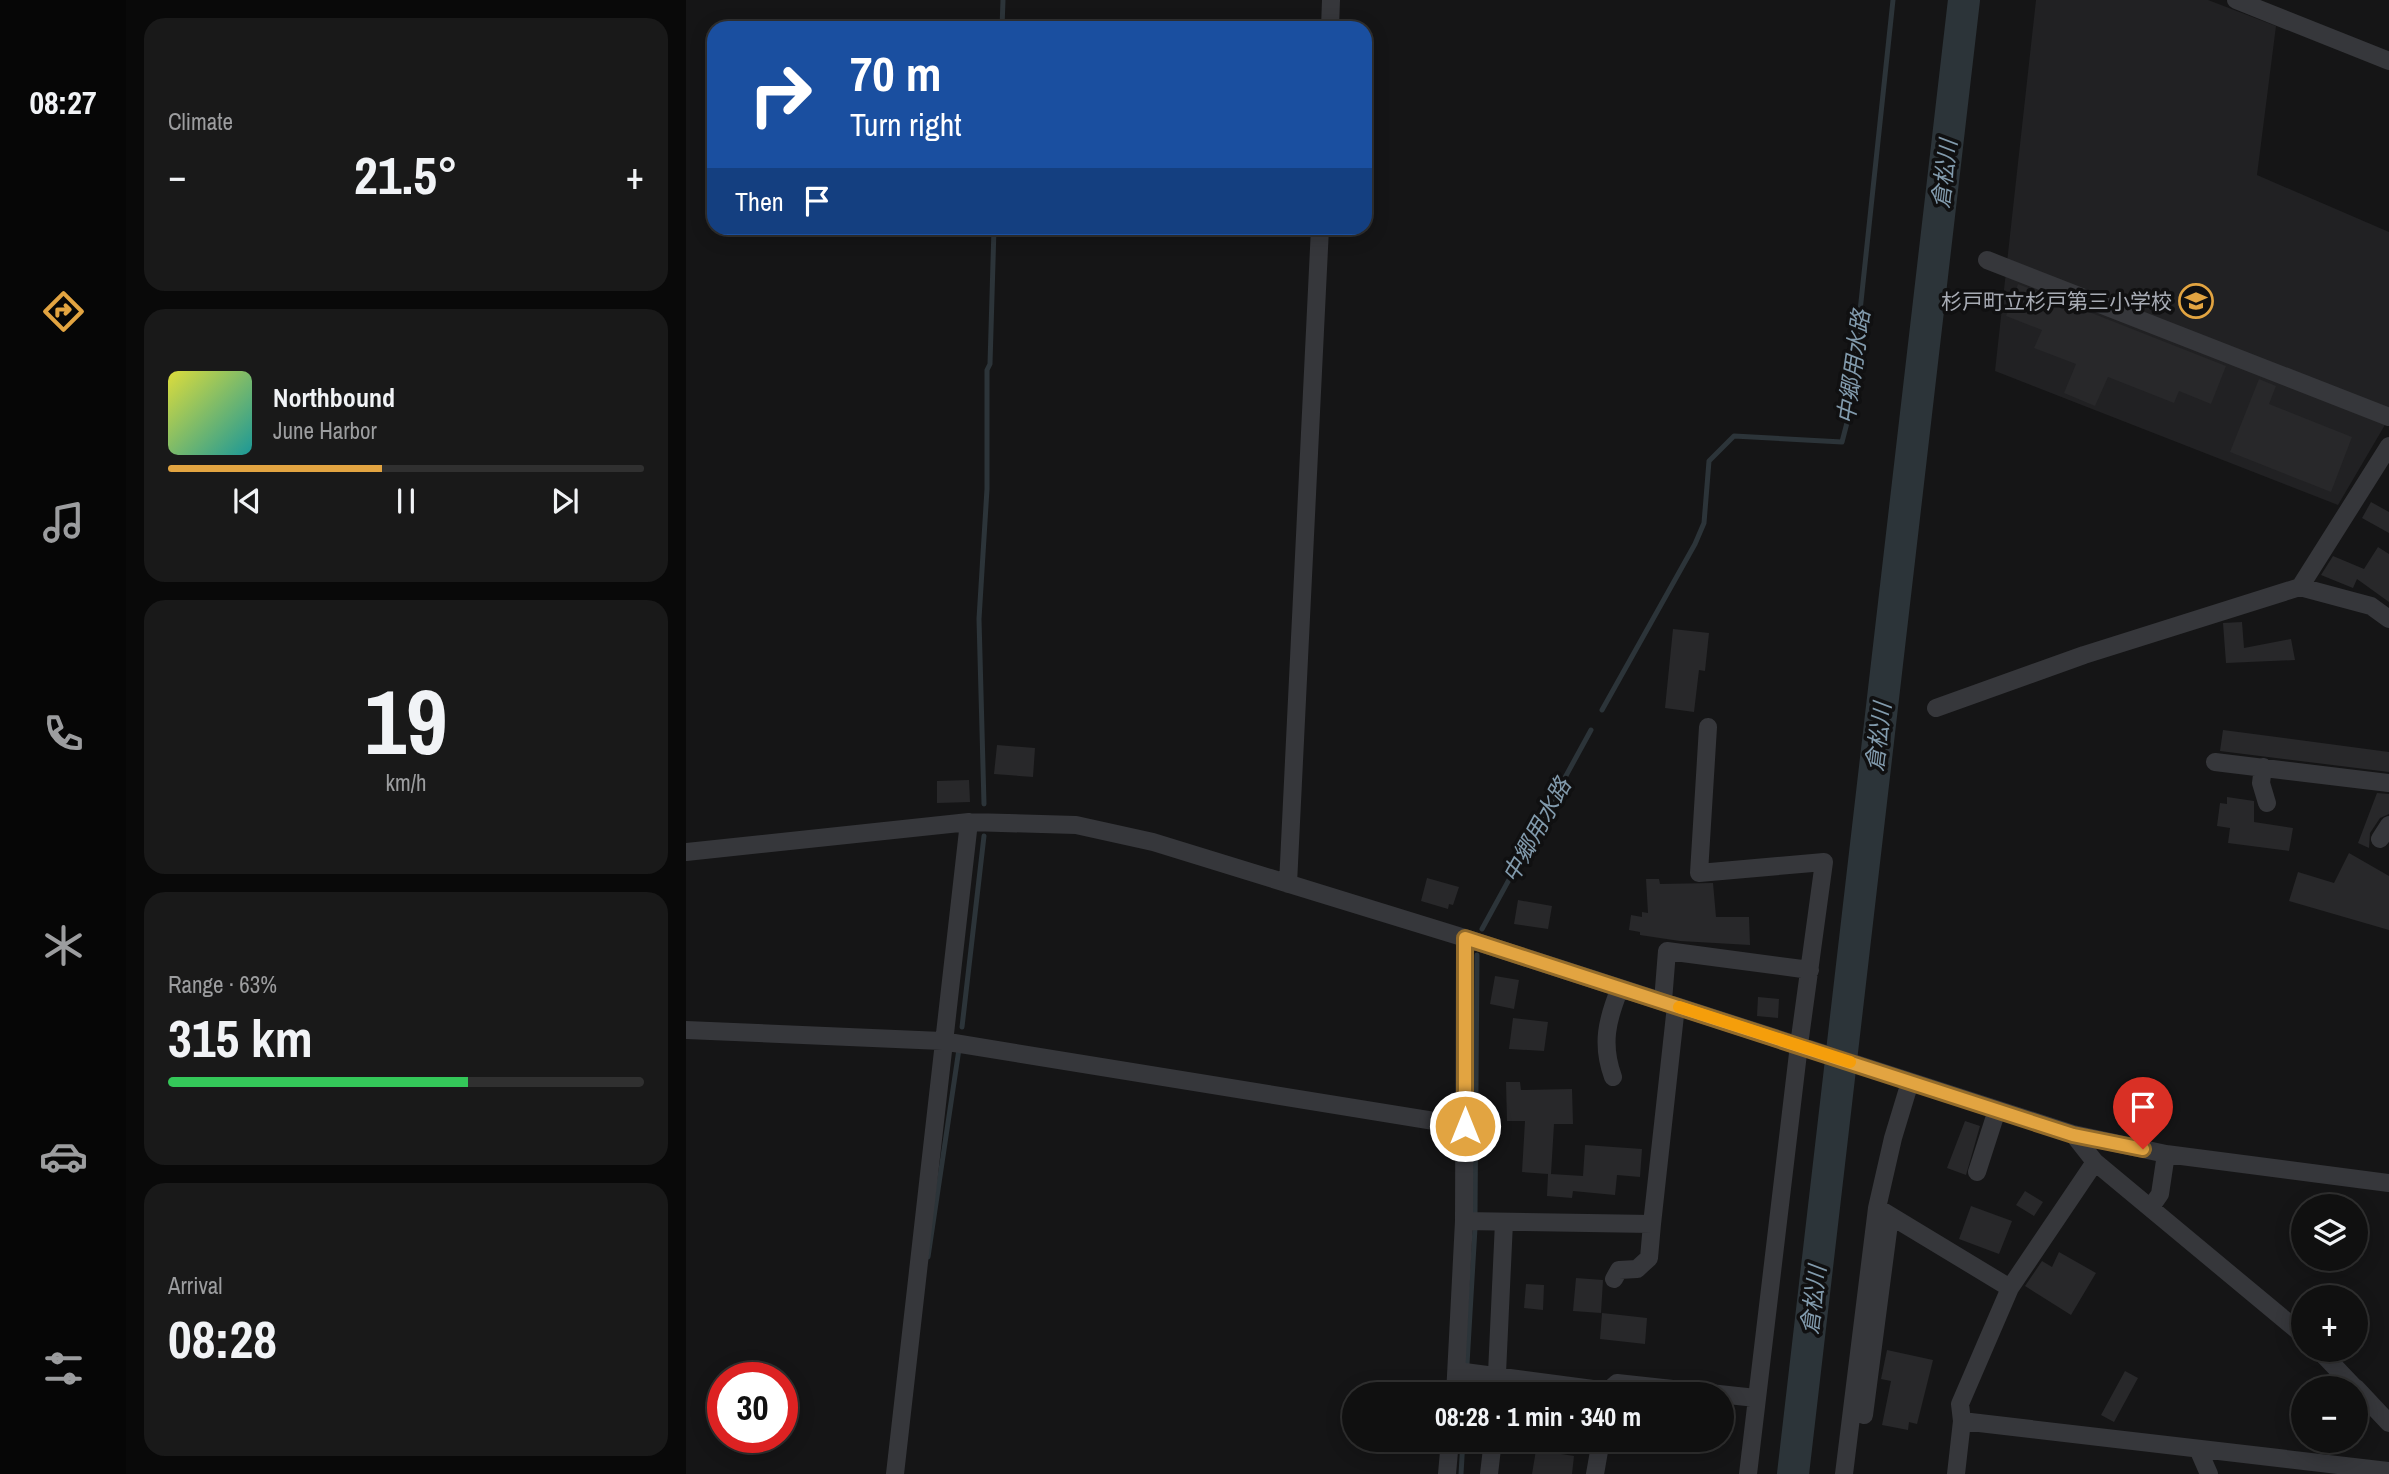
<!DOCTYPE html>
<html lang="en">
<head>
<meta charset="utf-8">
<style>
  body { margin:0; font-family:"Archivo Narrow","Noto Sans JP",sans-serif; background:#191919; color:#f1f3f6; height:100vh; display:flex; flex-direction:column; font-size:26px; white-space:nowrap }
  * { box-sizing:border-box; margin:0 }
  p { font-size:23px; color:#9c9d9f }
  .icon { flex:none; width:38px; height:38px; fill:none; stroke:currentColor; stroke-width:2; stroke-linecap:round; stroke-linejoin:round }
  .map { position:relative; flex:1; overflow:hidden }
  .drawer { display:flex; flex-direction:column; gap:18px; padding:18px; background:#090909; width:560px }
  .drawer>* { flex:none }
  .hud { position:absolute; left:21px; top:21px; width:665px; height:214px; border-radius:21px; box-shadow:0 4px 18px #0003,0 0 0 2px #303030; background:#1a4fa0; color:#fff; overflow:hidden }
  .fabs { position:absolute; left:1605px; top:1194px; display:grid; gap:14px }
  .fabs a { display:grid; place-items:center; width:77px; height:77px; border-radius:50%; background:#101010; box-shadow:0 4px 18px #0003,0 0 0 2px #303030; font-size:35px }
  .speed { position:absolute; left:21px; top:1362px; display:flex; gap:14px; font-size:35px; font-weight:700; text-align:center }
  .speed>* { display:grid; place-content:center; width:91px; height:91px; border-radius:50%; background:#101010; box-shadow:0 4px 18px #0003,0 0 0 2px #303030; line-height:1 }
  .speed .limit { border:10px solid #d22; background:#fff; color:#111 }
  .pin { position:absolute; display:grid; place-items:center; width:60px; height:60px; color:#fff; margin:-72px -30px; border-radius:50% 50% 50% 0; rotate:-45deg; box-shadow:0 0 7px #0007 }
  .pin .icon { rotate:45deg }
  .me { position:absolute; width:77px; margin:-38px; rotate:0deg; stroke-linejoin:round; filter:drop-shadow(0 0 5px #0008) }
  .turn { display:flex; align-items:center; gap:24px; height:147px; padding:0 28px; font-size:32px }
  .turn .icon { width:91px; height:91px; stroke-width:2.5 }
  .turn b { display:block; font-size:49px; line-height:60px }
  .then { display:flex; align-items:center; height:66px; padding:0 28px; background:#0003; gap:14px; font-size:26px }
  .big { font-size:52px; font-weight:700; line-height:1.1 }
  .drawer .card { flex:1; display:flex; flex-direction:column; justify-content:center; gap:10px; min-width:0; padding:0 24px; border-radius:21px; background:#191919 }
  .drawer .dial { align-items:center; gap:0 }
  .dial b { font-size:91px; line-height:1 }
  .song { display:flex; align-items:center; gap:21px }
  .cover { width:84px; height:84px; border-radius:10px; background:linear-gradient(135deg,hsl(60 70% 55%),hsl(180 70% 35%)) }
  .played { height:7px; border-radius:4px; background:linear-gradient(90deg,#e2a441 45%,#303030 45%) }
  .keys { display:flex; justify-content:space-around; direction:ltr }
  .heat { display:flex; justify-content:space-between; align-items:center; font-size:38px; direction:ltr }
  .charge { height:10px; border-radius:5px; background:linear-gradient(90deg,#34c759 63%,#303030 0) }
  .trip { position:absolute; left:656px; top:1382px; width:392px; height:70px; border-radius:35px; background:#101010; box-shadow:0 4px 18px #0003,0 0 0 2px #303030; font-weight:700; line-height:70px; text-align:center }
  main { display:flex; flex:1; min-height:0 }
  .dock { display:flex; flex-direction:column; width:126px; justify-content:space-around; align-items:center; background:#060606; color:#9c9d9f }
  .dock .icon { width:49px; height:49px }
  .dock .on { color:#e2a441 }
  .dock b { font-size:32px; color:#f1f3f6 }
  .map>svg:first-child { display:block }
</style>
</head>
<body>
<main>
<nav class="dock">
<b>08:27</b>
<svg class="icon on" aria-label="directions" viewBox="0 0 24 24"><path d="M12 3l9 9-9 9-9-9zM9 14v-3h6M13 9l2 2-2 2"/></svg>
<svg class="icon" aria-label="music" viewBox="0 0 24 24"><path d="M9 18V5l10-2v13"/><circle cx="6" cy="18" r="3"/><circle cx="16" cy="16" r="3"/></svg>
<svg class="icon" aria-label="phone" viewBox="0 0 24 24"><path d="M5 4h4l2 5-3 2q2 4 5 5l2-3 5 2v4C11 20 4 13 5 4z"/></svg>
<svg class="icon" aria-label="climate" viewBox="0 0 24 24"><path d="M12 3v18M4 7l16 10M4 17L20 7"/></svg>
<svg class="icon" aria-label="car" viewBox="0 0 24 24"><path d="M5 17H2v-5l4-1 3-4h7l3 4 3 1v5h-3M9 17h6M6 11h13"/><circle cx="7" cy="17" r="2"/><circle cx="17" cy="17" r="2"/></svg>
<svg class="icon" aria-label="filters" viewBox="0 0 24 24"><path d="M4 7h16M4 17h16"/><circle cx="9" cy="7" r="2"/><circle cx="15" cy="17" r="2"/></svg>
</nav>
<section class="drawer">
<div class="card"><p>Climate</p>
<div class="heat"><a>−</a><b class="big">21.5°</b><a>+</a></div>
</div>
<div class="card">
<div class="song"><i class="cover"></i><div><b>Northbound</b><p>June Harbor</p></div></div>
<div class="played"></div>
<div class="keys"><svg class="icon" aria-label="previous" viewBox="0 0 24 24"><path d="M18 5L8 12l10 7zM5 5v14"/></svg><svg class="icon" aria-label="pause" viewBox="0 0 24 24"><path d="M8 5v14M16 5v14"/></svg><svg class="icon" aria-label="next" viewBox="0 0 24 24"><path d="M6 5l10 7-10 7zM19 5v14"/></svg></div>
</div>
<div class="card dial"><b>19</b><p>km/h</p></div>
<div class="card"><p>Range · 63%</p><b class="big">315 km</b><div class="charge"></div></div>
<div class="card"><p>Arrival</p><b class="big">08:28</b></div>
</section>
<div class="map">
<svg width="1703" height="1474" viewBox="0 0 1703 1474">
  <rect width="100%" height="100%" fill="#151516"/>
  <!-- built -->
  <path fill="#212123" d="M1350 0H1522L1590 26 1571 175 1703 232V418L1652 505 1309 371Z"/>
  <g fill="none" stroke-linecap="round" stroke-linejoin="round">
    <!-- stream -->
    <path stroke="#2c3439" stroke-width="5" d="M316 28 317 0
      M916 710 1009 544 1018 523 1023 461 1048 436 1156 442 1163 415 1207 0
      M298 804 293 619 301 489V370L304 364 308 228
      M796 929 905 730
      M276 1027 298 836
      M789 1216 791 955
      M242 1257 273 1049
      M781 1364 789 1228
      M779 1395 780 1378
      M775 1474 777 1440"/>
    <!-- river -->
    <path stroke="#2c3439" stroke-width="32" d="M1107 1474 1278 0"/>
  </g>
  <!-- building -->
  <path fill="#28282a" d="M1332 284 1540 366 1525 404 1493 391 1488 403 1422 377 1409 406 1378 393 1390 364 1348 348 1356 330 1320 316Z
    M1573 379 1590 386 1583 404 1666 437 1645 492 1544 452Z
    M1685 502 1703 512V533L1676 518Z
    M1692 547 1703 554V602L1671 579 1667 588 1635 575 1647 556 1678 569Z
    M1556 622 1558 648 1605 639 1609 660 1540 663 1537 623Z
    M987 629 1023 633 1019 671 1013 670 1008 712 979 708Z
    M1537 730 1703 752V772L1534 751Z
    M311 745 349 748 347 777 308 774Z
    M283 780 284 802 251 803V781Z
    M1691 793 1703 794V814L1694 818 1684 833 1683 848 1672 843Z
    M1541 797 1568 801V822L1607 828 1603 851 1542 843 1544 828 1531 826 1534 803 1541 804Z
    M1663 853 1703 876V930L1603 901 1612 872 1648 883Z
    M741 878 773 887 767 905 763 904 762 909 735 901Z
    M960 879H973L974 884 1027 883 1030 917H1063L1064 945 994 941 954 935V932L943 930 945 915 956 917V912L962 913Z
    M832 900 866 906 862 929 828 924Z
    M809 976 833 980 828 1009 804 1004Z
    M1072 997 1093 999 1092 1018 1071 1016Z
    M827 1018 862 1022 858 1051 823 1049Z
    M820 1082H834L835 1090 886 1089 887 1124H868L865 1174 897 1176 899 1145 956 1149 954 1177 931 1175 929 1195 887 1191 886 1198 861 1196 862 1174 836 1172 839 1121H821Z
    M1279 1121 1294 1126 1280 1175 1261 1168Z
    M1339 1191 1357 1202 1348 1216 1330 1205Z
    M1285 1206 1326 1221 1313 1254 1273 1239Z
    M1373 1252 1410 1273 1385 1315 1339 1286 1356 1261 1366 1267Z
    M890 1278 917 1280 915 1313 887 1311Z
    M840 1284 858 1285 857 1310 838 1308Z
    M916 1313 961 1318 959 1344 914 1339Z
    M1201 1350 1247 1360 1231 1424 1223 1422 1222 1430 1196 1425 1205 1381 1195 1379Z
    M1439 1371 1452 1378 1428 1422 1415 1415Z
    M850 1450 888 1456 886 1474H846Z"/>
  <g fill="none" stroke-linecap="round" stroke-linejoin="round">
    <!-- minor -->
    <path stroke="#36373b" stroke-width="18" d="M1550 0 1703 61
      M644 28 645 0
      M1301 260 1703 417
      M1614 587 1685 606 1703 619
      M1250 708 1398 655 1614 587 1703 446
      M1022 727 1013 873 1138 862 1113 1045 1062 1474
      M1529 762 1703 783
      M1577 767 1575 783 1581 803
      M1694 839 1703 825
      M0 852 283 822 390 825 467 842 779 938 1387 1134 1480 1154 1703 1183
      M602 884 634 228
      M977 1001 981 951 1124 970
      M0 1030 256 1041 779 1126
      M927 1077C915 1044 921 1020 934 988
      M1387 1134 1409 1162 1617 1335
      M1409 1162 1324 1288 1274 1404 1276 1421 1703 1471
      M1291 1172 1311 1110
      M1465 1207 1474 1194 1480 1154
      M1195 1210 1324 1288
      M778 1221 966 1224 990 1006
      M928 1279 933 1270 951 1269 963 1258 966 1224
      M1632 1349 1669 1388
      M771 1371 922 1391 931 1383 1070 1398
      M1670 1388 1703 1423
      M769 1395 778 1221 779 938
      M810 1395 818 1222
      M1178 1415 1204 1216
      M1512 1449 1523 1474
      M209 1474 283 822
      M761 1474 764 1440
      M803 1474 807 1440
      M909 1474 915 1440
      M1158 1474 1191 1208 1207 1138 1224 1082
      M1270 1474 1276 1421"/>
  </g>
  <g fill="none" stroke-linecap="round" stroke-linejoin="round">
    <!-- route casing -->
    <g stroke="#936b2a" stroke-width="18">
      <path id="route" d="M779 1126V938L1387 1135 1457 1149"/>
    </g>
    <!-- route -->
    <use href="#route" stroke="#e2a441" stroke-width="12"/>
    <!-- slow -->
    <path stroke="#f59e0b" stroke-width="12" d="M993 1007 1164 1062"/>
  </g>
  <!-- icons -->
  <defs>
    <g id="school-ring" transform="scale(1.75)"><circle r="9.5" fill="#101011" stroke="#e2a441" stroke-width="1.5"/><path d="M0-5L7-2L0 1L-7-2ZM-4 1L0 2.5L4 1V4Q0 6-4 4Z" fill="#e2a441"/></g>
  </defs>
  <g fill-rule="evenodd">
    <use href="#school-ring" x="1510" y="301"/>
  </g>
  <g text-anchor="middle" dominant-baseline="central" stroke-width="7" stroke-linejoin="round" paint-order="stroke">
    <!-- poi labels -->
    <g font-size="21" fill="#a8acb5" stroke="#101011" text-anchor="end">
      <text x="1486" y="301">杉戸町立杉戸第三小学校</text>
    </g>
    <!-- water labels -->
    <g font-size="23" font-style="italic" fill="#829bad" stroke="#101011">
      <text transform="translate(1258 174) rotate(-83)">倉松川</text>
      <text transform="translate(1167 367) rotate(-82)">中郷用水路</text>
      <text transform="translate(1192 737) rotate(-83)">倉松川</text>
      <text transform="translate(850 830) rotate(-61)">中郷用水路</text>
      <text transform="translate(1127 1300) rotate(-83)">倉松川</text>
    </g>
  </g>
</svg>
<div class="fabs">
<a><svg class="icon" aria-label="layers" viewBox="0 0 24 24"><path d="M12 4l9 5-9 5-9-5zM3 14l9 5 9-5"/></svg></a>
<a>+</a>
<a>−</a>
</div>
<div class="speed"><div class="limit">30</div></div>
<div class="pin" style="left:1457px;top:1149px;background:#d93025"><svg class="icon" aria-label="arrive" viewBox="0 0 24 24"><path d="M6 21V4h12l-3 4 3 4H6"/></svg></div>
<svg class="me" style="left:779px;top:1126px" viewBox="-20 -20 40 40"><circle r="17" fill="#e2a441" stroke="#fff" stroke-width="3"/><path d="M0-11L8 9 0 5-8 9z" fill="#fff"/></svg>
<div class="trip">08:28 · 1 min · 340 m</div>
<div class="hud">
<div class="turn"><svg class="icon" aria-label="right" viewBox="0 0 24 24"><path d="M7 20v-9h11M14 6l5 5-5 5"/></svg><div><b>70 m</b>Turn right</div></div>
<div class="then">Then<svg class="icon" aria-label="arrive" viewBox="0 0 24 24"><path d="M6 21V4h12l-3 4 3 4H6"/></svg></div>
</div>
</div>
</main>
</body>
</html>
